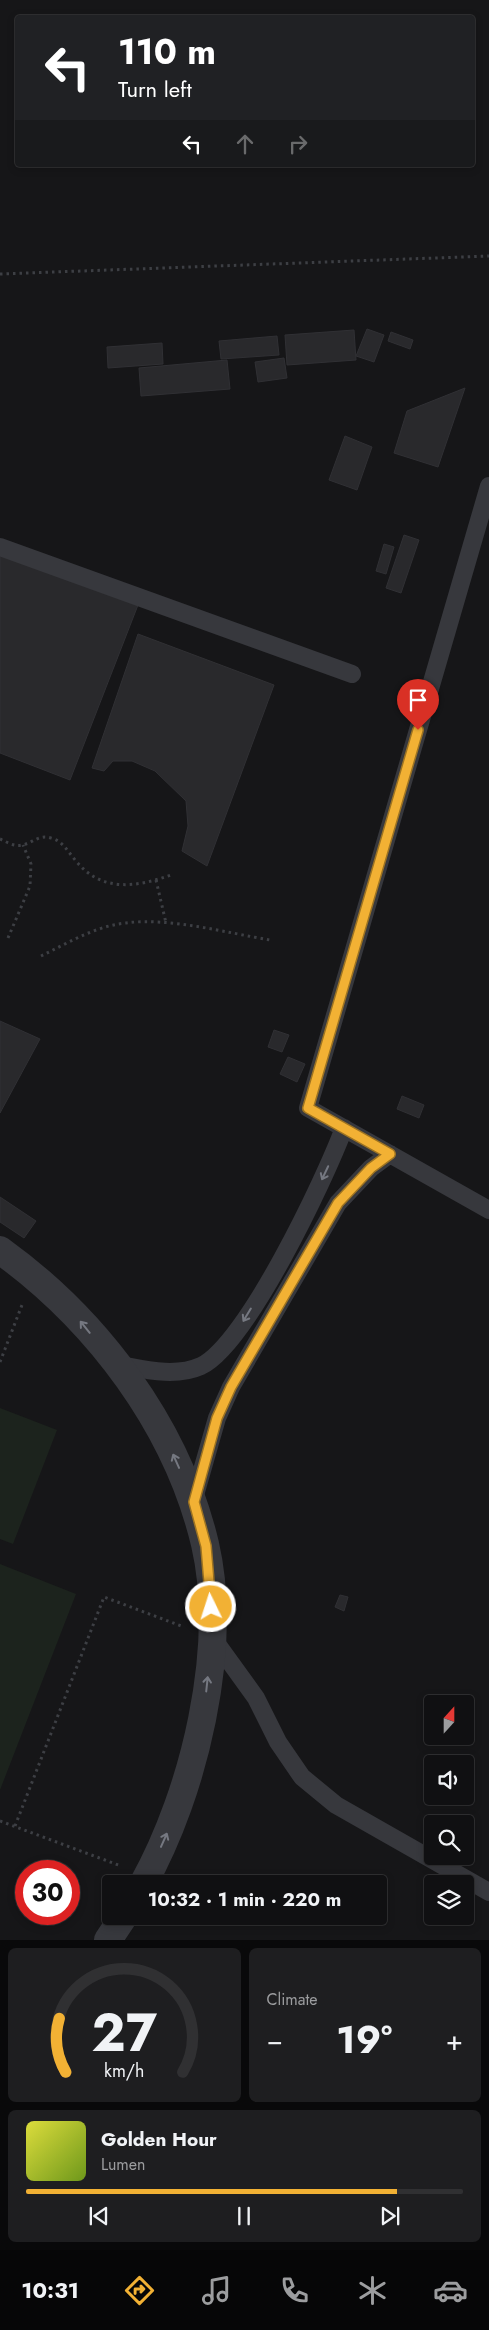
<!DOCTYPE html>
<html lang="en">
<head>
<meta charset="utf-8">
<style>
  body { margin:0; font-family:Jost,sans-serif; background:#1e1e20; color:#f1f3f6; height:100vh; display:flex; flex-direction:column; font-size:19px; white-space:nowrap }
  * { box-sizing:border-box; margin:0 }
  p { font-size:16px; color:#9c9d9f }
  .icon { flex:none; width:28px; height:28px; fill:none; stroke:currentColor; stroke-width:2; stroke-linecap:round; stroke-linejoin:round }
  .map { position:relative; height:1940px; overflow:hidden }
  .drawer { display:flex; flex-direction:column; gap:8px; padding:8px; background:#09090a; flex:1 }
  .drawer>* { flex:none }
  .banner { position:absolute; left:15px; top:15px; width:460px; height:152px; border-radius:5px; box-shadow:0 2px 8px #0003,0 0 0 1px #303032; background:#202124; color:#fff; overflow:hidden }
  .needle { width:32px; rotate:21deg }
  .fabs { position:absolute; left:424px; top:1695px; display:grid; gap:10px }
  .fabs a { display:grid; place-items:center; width:50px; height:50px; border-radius:5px; background:#101012; box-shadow:0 2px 8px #0003,0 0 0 1px #303032; font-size:25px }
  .speed { position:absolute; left:15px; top:1860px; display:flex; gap:10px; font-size:25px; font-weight:700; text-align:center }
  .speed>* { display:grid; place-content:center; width:65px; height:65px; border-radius:50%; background:#101012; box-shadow:0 2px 8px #0003,0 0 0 1px #303032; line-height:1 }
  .speed .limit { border:8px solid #d22; background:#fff; color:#111 }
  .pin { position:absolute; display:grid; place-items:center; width:42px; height:42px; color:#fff; margin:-51px -21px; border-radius:50% 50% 50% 0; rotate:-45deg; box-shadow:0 0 5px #0007 }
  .pin .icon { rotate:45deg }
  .me { position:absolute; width:55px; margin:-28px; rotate:356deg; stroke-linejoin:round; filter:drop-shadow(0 0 4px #0008) }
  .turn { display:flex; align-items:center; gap:18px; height:105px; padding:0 20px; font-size:22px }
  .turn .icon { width:65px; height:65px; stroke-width:2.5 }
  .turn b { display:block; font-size:35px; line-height:42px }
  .lanes { display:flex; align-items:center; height:48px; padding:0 20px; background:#0003; justify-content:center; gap:25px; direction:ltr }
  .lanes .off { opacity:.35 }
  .big { font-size:38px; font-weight:700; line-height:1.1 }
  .drawer .widget { flex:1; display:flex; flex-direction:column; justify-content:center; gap:8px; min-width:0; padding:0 18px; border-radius:8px; background:#1e1e20 }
  .drawer .dial { align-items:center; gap:0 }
  .dial svg { height:130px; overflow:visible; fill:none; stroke:#303032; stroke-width:7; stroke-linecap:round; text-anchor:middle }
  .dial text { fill:#f1f3f6; stroke:none }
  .song { display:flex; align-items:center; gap:15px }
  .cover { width:60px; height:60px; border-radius:8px; background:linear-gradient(135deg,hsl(60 70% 55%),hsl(80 70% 35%)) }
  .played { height:5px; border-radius:2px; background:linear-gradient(90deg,#f2b134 85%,#303032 85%) }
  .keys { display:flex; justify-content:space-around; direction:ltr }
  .heat { display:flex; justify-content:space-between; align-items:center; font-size:28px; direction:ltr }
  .drawer .tiles { flex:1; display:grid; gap:8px; grid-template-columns:1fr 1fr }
  .widget:last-child { grid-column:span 2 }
  .trip { position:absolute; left:102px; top:1875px; width:285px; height:50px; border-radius:5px; background:#101012; box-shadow:0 2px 8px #0003,0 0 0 1px #303032; font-weight:700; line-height:50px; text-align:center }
  .dock { display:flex; height:80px; justify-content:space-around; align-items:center; background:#060607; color:#9c9d9f }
  .dock .icon { width:35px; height:35px }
  .dock .on { color:#f2b134 }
  .dock b { font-size:22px; color:#f1f3f6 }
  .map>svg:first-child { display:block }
</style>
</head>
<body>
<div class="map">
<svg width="489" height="1940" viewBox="0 0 489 1940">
  <rect width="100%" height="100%" fill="#161618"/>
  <!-- green -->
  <path fill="#1c231d" d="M0 1408 57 1430 13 1544 0 1539Z
    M0 1564 76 1594 0 1790Z"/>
  <!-- building -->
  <path fill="#29292c" stroke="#303034" d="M367 329 384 335 374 362 356 356Z
    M354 330 356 360 287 365 285 335Z
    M391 332 413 340 410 349 388 341Z
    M277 336 279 355 221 359 219 341Z
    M162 343 163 364 108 368 107 347Z
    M284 358 287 378 258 382 255 362Z
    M227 360 230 389 141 396 139 368Z
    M465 388 438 467 394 453 407 411Z
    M345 436 372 447 357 490 329 480Z
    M404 535 419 540 401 593 386 588Z
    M384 544 394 547 386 574 376 571Z
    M0 552 138 605 70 780 0 753Z
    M138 634 274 685 207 866 182 851 188 826 186 801 155 771 132 761H113L104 771 92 768Z
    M0 1021 40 1039 0 1113Z
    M274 1030 289 1035 282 1052 268 1047Z
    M288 1057 305 1064 297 1082 280 1074Z
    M402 1096 424 1105 419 1118 397 1109Z
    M0 1197 36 1221 24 1238 0 1222Z
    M340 1595 348 1597 344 1611 335 1607Z"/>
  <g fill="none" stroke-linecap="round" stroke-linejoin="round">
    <!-- path -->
    <path stroke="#3d3f44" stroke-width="3" stroke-dasharray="2.5 4" stroke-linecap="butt" d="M0 274 489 256
      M0 839C7 842 14 847 22 845 33 843 39 834 51 838 63 841 68 852 76 861 102 893 137 887 171 875
      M156 880 166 923
      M8 938 30 886 31 864 23 845
      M41 956C68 943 95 926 126 923 168 917 228 933 270 940
      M0 1362 22 1305
      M0 1821 121 1866
      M15 1826 104 1597 184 1627"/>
    <!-- service -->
    <path stroke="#37383d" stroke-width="18" d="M489 486 308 1108 489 1210
      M0 547 352 674
      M115 1364C143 1369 174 1378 201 1366 247 1344 325 1179 344 1128
      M193 1502 217 1418 231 1387 338 1203 371 1168 390 1154
      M212 1637 256 1698 278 1742 302 1777 336 1805 489 1892"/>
    <!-- minor -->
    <path stroke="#37383d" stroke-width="28" d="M0 1250C97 1320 177 1426 205 1544 229 1648 194 1793 143 1884
      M108 1940 124 1916"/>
  </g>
  <!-- one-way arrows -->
  <defs><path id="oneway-shaft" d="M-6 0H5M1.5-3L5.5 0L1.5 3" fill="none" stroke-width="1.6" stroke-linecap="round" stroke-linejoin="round" transform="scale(1.25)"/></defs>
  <g stroke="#757881">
    <use href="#oneway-shaft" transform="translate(325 1173) rotate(115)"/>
    <use href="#oneway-shaft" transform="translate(247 1315) rotate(121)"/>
    <use href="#oneway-shaft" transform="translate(85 1327) rotate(-129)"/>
    <use href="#oneway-shaft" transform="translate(176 1461) rotate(-114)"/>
    <use href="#oneway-shaft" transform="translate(207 1684) rotate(-84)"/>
    <use href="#oneway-shaft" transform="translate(164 1840) rotate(-66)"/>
  </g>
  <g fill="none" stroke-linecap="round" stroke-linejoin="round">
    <!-- route casing -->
    <g stroke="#9d7322" stroke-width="12">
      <path id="route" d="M211 1607 206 1546 194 1502 217 1418 231 1387 338 1203 371 1168 390 1154 308 1108 418 730"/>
    </g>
    <!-- route -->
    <use href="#route" stroke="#f2b134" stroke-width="9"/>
  </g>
</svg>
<div class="fabs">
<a><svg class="needle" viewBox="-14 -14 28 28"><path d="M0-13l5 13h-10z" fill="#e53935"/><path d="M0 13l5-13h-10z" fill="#9c9d9f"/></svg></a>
<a><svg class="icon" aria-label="sound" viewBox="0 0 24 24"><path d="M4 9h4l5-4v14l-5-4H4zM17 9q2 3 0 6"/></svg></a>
<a><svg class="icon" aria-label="search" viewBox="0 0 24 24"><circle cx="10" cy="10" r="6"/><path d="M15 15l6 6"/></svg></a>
<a><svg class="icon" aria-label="layers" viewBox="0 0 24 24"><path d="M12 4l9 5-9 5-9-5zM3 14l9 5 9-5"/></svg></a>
</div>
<div class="speed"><div class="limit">30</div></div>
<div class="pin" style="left:418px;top:730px;background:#d93025"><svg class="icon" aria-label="arrive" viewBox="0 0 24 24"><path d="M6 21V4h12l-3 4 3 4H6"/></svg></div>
<svg class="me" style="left:211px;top:1607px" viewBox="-20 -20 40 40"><circle r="17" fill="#f2b134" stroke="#fff" stroke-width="3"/><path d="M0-11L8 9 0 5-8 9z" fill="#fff"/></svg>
<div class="trip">10:32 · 1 min · 220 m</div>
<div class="banner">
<div class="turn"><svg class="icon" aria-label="left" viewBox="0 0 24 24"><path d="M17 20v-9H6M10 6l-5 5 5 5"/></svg><div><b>110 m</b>Turn left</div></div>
<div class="lanes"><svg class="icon" aria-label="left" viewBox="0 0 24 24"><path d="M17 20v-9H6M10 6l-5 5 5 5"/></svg><svg class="icon off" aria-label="ahead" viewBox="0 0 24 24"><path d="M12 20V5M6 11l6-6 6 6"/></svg><svg class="icon off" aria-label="right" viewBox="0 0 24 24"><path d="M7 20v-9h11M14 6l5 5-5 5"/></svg></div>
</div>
</div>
<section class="drawer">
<div class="tiles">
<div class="widget dial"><svg viewBox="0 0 100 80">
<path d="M14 69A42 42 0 1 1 86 69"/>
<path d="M14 69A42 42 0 0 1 10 36" stroke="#f2b134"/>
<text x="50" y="56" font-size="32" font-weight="700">27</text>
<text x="50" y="72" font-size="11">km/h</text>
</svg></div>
<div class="widget"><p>Climate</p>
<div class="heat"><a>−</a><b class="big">19°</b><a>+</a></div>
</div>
<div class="widget">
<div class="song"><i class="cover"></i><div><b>Golden Hour</b><p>Lumen</p></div></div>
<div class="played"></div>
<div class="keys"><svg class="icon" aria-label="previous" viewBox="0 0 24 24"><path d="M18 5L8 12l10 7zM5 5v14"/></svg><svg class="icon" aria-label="pause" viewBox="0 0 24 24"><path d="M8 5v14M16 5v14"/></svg><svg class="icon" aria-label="next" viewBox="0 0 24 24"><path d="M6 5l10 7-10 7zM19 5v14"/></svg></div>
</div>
</div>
</section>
<nav class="dock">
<b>10:31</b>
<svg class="icon on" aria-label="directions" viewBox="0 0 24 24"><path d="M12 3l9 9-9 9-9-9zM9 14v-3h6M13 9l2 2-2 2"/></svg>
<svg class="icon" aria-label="music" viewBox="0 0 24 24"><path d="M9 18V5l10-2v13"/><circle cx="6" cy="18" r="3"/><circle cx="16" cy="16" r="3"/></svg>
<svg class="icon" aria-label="phone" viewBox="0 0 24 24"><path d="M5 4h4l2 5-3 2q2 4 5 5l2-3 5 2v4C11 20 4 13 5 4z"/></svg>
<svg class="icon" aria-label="climate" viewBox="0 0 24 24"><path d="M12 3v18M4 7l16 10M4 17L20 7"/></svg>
<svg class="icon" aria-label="car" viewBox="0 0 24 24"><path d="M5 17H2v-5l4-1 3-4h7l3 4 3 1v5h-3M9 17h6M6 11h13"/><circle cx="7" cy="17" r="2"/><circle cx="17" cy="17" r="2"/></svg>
</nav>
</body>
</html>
